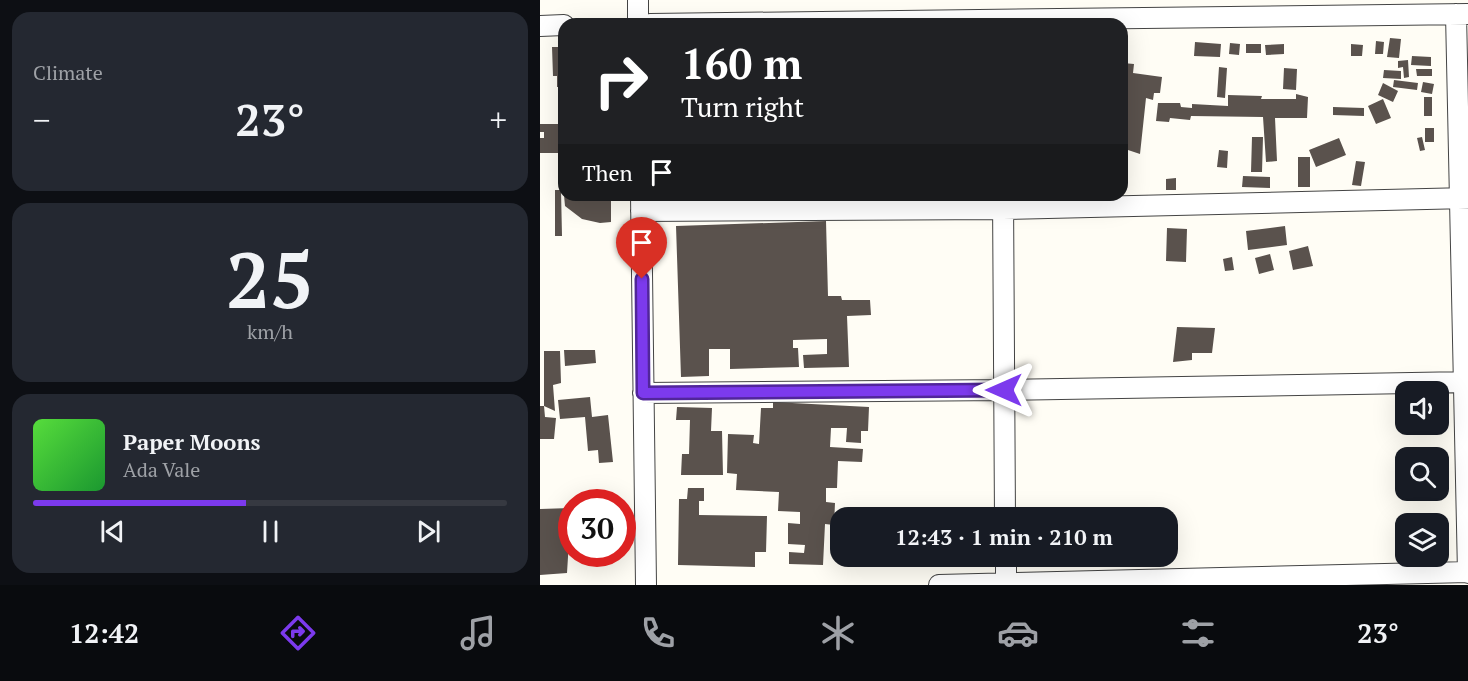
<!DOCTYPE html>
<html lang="en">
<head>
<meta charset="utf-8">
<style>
  body { margin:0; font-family:"PT Serif",serif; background:#242831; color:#f1f3f6; height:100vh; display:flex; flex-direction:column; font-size:22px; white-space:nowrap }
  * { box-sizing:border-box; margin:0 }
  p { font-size:20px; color:#9ea1a6 }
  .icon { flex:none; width:33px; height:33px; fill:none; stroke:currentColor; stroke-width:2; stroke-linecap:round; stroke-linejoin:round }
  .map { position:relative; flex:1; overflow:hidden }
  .details { display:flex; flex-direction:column; gap:12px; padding:12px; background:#0d0f14; width:540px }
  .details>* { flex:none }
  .top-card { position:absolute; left:18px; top:18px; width:570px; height:183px; border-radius:18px; box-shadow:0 6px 24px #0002; background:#202124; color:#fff; overflow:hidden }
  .buttons { position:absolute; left:855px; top:381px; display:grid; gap:12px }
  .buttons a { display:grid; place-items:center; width:54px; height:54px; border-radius:12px; background:#171b24; box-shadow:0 6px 24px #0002; font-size:30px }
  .speed { position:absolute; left:18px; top:489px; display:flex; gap:12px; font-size:30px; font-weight:700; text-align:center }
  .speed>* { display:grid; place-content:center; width:78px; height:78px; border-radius:50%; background:#171b24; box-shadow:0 6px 24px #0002; line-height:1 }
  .speed .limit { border:9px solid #d22; background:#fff; color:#111 }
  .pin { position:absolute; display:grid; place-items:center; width:51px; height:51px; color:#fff; margin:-62px -26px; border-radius:50% 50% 50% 0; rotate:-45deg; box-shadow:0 0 6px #0007 }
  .pin .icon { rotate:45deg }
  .me { position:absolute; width:66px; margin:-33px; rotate:270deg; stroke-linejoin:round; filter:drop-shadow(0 0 4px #0008) }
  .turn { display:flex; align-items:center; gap:21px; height:126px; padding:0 24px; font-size:27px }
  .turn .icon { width:78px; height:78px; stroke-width:2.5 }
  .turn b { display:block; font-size:42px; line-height:51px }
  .then { display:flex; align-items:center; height:57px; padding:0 24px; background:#0003; gap:12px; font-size:22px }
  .big { font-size:45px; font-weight:600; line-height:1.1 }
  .details .card { flex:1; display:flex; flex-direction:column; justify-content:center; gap:9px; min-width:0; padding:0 21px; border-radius:18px; background:#242831 }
  .details .dial { align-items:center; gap:0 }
  .dial b { font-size:78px; line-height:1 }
  .song { display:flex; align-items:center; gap:18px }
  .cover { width:72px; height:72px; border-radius:9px; background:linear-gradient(135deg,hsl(110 70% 55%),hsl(130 70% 35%)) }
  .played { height:6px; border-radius:3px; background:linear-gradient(90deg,#7c3aed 45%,#363941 45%) }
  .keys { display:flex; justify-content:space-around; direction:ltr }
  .heat { display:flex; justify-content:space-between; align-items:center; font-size:33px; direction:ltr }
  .trip { position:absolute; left:290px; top:507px; width:348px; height:60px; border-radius:18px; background:#171b24; box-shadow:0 6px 24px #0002; font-weight:600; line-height:60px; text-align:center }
  .dock { display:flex; height:96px; justify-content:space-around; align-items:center; background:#090b0e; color:#9ea1a6 }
  .dock .icon { width:42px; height:42px }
  .dock .current { color:#7c3aed }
  .dock b { font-size:27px; color:#f1f3f6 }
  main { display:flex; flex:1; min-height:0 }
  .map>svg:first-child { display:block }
</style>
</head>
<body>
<main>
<section class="details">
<div class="card"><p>Climate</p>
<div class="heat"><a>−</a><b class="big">23°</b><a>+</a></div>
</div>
<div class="card dial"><b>25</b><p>km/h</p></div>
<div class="card">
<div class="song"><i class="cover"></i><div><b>Paper Moons</b><p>Ada Vale</p></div></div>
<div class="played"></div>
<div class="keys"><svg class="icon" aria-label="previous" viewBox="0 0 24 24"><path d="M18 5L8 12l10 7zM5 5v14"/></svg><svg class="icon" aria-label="pause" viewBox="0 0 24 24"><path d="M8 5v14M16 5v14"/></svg><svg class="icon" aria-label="next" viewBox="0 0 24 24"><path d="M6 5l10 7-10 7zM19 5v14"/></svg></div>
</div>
</section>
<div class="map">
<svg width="928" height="585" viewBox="0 0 928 585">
  <rect width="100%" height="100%" fill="#fffdf5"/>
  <!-- building -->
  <path fill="#5a524d" d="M850 38 861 39 859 58 847 57Z
    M836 41 844 42 843 54H835Z
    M655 42 681 44 680 57 654 56Z
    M690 43 700 44 699 55 689 54Z
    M706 44H721V53H706Z
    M744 44V54L726 55 725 45Z
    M811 44 823 45 822 56H811Z
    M12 47H24V114L22 115V87H17V76H13Z
    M872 56 891 57V66L871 65Z
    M868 60 869 77 864 78 863 67 858 68V61Z
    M583 63 594 64 593 73 622 77 620 93H614L613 100 606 98 600 154 588 150 587 187H582V140L587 96H582Z
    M679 67 687 68 685 98 677 97Z
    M744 68 757 69 756 90 743 89Z
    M876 69H892V76H877Z
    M844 70 861 71V79L843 78Z
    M854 80 878 83 877 90 853 87Z
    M883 82 894 84 892 94 881 92Z
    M843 83 858 91 853 102 838 95Z
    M756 94 768 97 767 118H735L737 161 726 162 723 117 651 116 650 120 630 118 629 122 616 121 618 103H640L641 107 652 108V104L688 106V95L722 96 721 99H756Z
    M884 97H892V116H884Z
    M843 99 851 118 836 124 828 106Z
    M793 107 824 108V116L793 115Z
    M0 124H24V153H0V138H4V132H0Z
    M885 128H894V142H885Z
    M712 137H723L722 172H711Z
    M882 137 885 150 880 151 877 138Z
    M799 138 806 155 776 167 769 150Z
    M679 150 688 151 687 168 677 167Z
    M758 157H770V187H758Z
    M816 161 825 162 821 186 812 185Z
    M703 176 730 177V188L702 187Z
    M636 178V190H626V179Z
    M15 190H21L22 236H15Z
    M24 195H71V222L60 223 42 219 25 206Z
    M286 221 288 296H301L302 300H330L331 315 307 316 309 367 264 368 263 355 287 354V339L253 340V348H258L259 367 190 369V349H169V376L141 377 136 226Z
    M745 226 747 245 708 250 706 231Z
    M627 228 647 229 646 262 626 261Z
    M768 246 773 266 753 270 749 251Z
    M730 254 734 270 719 274 715 258Z
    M692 257 694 270 685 271 683 259Z
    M637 327 675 328 672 353H652V360L633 362Z
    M24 350H55L56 363 25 366Z
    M4 351H20L21 383 13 385 15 411 4 406Z
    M50 397 52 417 68 415 73 462 59 463 58 450 48 451 45 417 20 419 18 400Z
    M233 402 329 407 328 431H321V443L306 442 307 428H291L290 447 323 449 322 462 298 461 297 488H286V502L295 503 294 525 285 524 283 565 249 564V552L264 553 265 545 248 544V523L260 524V512L238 511 239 492 196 490 197 474 187 473 188 434 214 435 213 443 219 444 221 408H233Z
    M0 406H4L5 417 16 418 14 439H0Z
    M137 407 172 408 171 431H182L183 475H141L142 454H149L150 420H136Z
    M148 488H164V501H159V515L227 516 226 552H215V567L138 565 139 499H147Z
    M31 508 27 573 0 575V509Z"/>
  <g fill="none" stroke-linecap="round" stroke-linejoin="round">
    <!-- minor casing -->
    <g stroke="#444" stroke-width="22">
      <path id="minor" d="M916 14 928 573
        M98 24V0
        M110 24 928 14
        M0 26 24 25
        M101 195 106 585
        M463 195 465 518
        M101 211 463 209 928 198
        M103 393 464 390 928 382
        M466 556V585
        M399 585 928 572"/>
    </g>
    <!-- minor -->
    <use href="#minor" stroke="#fff" stroke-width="20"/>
  </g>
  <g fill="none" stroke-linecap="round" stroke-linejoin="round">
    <!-- route casing -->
    <g stroke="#51269a" stroke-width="15">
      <path id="route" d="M102 279 103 393 464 390"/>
    </g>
    <!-- route -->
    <use href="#route" stroke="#7c3aed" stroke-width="10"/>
  </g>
</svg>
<div class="buttons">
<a><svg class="icon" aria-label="sound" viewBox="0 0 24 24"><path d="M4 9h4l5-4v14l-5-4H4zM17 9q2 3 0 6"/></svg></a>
<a><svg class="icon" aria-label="search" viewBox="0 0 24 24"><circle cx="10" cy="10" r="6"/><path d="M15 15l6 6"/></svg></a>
<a><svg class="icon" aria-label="layers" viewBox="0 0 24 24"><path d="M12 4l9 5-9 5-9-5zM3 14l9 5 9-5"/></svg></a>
</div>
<div class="speed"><div class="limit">30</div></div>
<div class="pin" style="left:102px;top:279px;background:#d93025"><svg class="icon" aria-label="arrive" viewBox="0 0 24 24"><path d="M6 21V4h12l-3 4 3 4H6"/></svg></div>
<svg class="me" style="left:464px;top:390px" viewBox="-20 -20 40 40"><path d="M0-17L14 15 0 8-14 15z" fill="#7c3aed" stroke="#fff" stroke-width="4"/></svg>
<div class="trip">12:43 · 1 min · 210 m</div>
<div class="top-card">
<div class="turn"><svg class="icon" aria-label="right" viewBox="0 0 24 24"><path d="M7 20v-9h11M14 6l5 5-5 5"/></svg><div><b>160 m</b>Turn right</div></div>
<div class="then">Then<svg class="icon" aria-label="arrive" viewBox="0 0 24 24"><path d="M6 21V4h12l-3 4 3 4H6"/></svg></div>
</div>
</div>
</main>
<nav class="dock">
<b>12:42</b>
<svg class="icon current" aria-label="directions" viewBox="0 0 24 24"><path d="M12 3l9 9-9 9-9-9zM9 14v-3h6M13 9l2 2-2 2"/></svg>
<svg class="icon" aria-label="music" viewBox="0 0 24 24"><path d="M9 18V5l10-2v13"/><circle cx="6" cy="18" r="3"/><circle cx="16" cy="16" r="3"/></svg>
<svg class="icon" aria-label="phone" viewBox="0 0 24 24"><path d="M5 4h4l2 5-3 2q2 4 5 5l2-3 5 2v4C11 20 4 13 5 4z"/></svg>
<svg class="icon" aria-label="climate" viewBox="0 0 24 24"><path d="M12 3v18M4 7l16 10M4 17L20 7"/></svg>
<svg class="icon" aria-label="car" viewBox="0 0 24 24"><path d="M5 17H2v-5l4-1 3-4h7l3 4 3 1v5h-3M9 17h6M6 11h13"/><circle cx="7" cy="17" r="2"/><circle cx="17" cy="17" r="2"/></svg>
<svg class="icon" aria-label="filters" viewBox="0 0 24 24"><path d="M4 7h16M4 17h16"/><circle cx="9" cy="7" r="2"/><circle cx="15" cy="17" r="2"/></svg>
<b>23°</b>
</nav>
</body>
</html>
